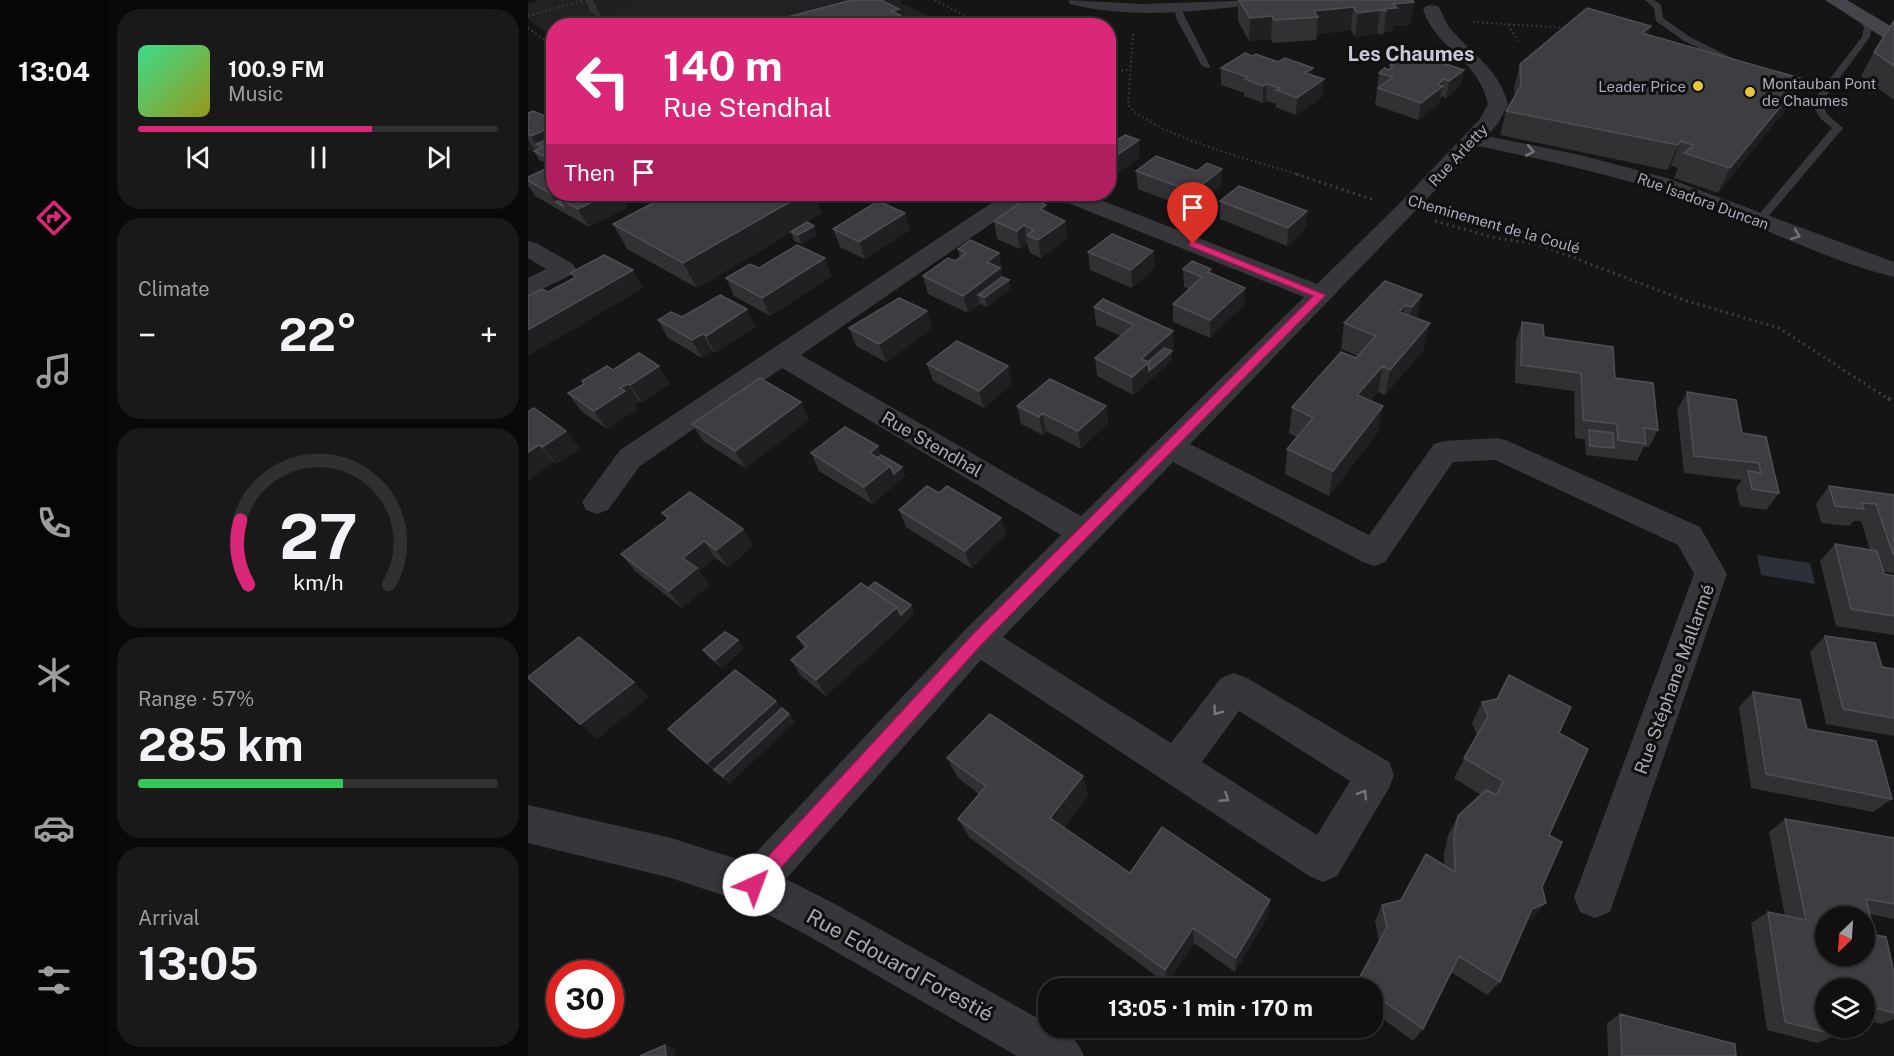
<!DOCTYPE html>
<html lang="en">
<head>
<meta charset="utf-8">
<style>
  body { margin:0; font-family:"Public Sans",sans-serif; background:#191919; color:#f1f3f6; height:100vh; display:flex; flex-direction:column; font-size:22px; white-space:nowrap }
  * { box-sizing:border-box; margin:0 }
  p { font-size:20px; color:#9c9d9f }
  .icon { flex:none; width:33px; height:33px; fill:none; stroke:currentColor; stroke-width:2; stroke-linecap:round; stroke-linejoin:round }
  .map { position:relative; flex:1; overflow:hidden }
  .sheet { display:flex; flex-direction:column; gap:9px; padding:9px; background:#090909; width:420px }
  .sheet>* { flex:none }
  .top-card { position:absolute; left:18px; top:18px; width:570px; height:183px; border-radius:24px; box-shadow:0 2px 4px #0004,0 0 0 2px #303030; background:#db2777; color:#fff; overflow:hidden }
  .needle { width:39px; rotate:205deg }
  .buttons { position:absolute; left:1287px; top:906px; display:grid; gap:12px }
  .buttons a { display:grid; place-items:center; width:60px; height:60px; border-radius:50%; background:#101010; box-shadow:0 2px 4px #0004,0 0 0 2px #303030; font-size:30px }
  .speed { position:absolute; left:18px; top:960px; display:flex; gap:12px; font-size:30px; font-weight:700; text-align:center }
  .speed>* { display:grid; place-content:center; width:78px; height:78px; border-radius:50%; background:#101010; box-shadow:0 2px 4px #0004,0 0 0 2px #303030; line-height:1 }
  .speed .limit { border:9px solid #d22; background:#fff; color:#111 }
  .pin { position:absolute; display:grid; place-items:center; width:51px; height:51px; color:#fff; margin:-62px -26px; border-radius:50% 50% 50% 0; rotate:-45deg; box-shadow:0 0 6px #0007 }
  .pin .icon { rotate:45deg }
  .me { position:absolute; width:66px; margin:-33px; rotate:43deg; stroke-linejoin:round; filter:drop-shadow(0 0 4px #0008) }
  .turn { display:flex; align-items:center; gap:21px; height:126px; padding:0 18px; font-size:27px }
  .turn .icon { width:78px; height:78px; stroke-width:2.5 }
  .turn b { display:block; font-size:42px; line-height:51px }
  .then { display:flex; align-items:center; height:57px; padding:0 18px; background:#0003; gap:12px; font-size:22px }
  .big { font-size:45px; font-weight:700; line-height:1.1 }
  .sheet .tile { flex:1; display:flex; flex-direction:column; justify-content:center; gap:9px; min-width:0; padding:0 21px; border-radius:24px; background:#191919 }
  .sheet .dial { align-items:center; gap:0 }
  .dial svg { height:156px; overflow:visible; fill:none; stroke:#303030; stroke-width:7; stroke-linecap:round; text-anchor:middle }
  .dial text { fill:#f1f3f6; stroke:none }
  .song { display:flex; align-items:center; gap:18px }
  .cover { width:72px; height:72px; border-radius:9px; background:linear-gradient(135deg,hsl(150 70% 55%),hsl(60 70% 35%)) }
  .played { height:6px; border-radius:3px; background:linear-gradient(90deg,#db2777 65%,#303030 65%) }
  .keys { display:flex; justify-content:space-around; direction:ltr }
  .heat { display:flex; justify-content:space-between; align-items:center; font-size:33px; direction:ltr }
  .charge { height:9px; border-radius:4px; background:linear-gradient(90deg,#34c759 57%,#303030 0) }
  .trip { position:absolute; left:510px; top:978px; width:345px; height:60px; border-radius:24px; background:#101010; box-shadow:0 2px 4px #0004,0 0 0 2px #303030; font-weight:700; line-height:60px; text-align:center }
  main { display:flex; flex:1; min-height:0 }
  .dock { display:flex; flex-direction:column; width:108px; justify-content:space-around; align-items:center; background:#060606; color:#9c9d9f }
  .dock .icon { width:42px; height:42px }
  .dock .on { color:#db2777 }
  .dock b { font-size:27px; color:#f1f3f6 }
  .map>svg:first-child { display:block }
</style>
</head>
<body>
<main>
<nav class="dock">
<b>13:04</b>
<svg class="icon on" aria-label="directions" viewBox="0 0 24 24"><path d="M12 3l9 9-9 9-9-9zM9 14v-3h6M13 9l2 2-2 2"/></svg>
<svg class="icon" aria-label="music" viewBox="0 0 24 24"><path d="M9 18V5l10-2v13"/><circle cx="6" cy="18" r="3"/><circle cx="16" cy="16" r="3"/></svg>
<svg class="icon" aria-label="phone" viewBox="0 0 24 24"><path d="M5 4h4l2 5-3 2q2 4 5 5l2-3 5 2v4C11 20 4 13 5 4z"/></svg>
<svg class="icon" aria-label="climate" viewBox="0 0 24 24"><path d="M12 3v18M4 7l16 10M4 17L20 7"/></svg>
<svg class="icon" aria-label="car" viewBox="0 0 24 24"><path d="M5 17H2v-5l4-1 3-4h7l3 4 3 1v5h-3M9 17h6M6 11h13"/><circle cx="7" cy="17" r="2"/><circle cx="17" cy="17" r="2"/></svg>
<svg class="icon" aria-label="filters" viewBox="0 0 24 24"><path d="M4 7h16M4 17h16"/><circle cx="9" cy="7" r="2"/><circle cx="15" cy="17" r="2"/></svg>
</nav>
<section class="sheet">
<div class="tile">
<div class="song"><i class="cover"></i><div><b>100.9 FM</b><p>Music</p></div></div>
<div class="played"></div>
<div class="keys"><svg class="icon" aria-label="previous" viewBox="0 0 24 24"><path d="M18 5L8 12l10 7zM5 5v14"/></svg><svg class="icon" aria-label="pause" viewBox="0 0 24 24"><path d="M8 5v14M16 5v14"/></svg><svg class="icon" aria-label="next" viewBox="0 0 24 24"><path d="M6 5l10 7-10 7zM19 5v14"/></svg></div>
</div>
<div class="tile"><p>Climate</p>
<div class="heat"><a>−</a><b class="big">22°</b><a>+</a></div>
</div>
<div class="tile dial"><svg viewBox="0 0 100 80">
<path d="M14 69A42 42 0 1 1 86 69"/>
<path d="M14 69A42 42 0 0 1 10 36" stroke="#db2777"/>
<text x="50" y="56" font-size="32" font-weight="700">27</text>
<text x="50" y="72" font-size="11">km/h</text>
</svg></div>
<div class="tile"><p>Range · 57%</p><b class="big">285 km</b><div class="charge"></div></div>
<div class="tile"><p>Arrival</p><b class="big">13:05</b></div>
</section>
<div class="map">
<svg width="1366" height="1056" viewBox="0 0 1366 1056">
  <rect width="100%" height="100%" fill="#151516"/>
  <!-- built -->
  <path fill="#212123" d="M12 0H367L419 25 26 26 25 38 0 19V4Z"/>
  <!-- water -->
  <path fill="#2c3139" d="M1229 555 1282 563 1287 584 1233 575Z"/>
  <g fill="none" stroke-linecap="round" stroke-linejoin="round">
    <!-- path-far2 -->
    <path stroke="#3c3d42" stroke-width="2" stroke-dasharray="1.5 3" stroke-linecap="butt" d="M407 0 457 26
      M0 16 56 0
      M945 22 1039 28
      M980 25 990 41
      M0 28 26 47
      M605 34 600 105C629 137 728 161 772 175
      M580 72 600 70"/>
    <!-- path-far1 -->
    <path stroke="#3c3d42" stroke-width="3" stroke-dasharray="2 4" stroke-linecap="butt" d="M768 174 846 200
      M907 221 968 238 1010 244 1156 300 1251 328 1362 400"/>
    <!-- path -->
    <path stroke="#3c3d42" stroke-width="4" stroke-dasharray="3 4.5" stroke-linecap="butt" d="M1360 398 1366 402"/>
    <!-- service -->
    <path fill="#36363b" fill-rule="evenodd" d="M1117 0H1126L1133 5 1135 18 1162 37 1214 63 1207 65 1156 41 1128 21 1126 8Z
      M645 5 652 7 682 66 681 68 674 66 649 20Z
      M1325 9H1331L1344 27 1342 37 1293 103 1300 115 1315 128 1235 223H1227V219L1304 128 1293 119 1283 103 1334 37 1336 27 1324 11Z"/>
    <!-- minor -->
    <path fill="#36363b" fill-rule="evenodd" d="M540 0 614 4 732 0 730 4 724 5C662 12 603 19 542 4Z
      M904 5 910 6C915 13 916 20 921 27 944 55 970 67 980 104L971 122 959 136 1052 155 1139 178 1366 262V277C1300 261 1238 228 1174 205 1101 178 1026 162 950 146L662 444 841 535 906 444 916 441 970 438 980 441 1172 527 1199 574 1082 912 1067 918 1052 912 1046 897 1166 574 1150 545 967 460 925 462 857 562 846 566 835 562 645 462 475 637 643 743 693 678 706 673 719 678 861 762 866 775 861 788 809 876 795 882 781 876 453 660 258 879 307 904 520 1024V1028C539 1028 550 1041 556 1056H489L277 934 218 903 143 878 0 843V805L143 838 219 862 438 629 533 535 254 368 112 466 80 510 69 514 58 510 54 502 92 450 477 194H502L499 199 273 355 553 516 776 297 530 199 527 194H557L789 284 869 206 952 119 960 104C950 59 910 51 895 10L898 6ZM711 711 822 781 789 835 674 762Z
      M0 241 8 243 45 264 48 269 45 274 0 296V278L18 269 0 258Z"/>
    <!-- secondary -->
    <path fill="#44454b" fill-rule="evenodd" d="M1297 0H1319L1366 28V42L1359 40Z"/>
  </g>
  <!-- wall -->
  <path fill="#313134" d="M57 0H121L103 5 105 9 74 19 63 12Z
    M324 0 377 19 391 26H259L256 18Z
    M710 0H884L886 2 882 25 866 26 865 31 856 32 855 35 849 33 827 37 823 30 789 34 788 40 745 43 743 39 721 41 710 21Z
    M1366 22V100L1333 76 1346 52Z
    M1123 26 1120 34 1263 103 1190 193 1146 178 1150 168 1143 166 1139 170 972 135 978 111 987 97 986 88 992 64Z
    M750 62 785 68 784 75 795 96 768 115 747 107 748 104 738 101 735 103 716 96V93L693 85V68Z
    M882 64 936 70 932 86 918 98 913 96 911 103 890 120 847 105 851 73 861 70 862 65Z
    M0 113 26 120V194H92L100 207 61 227 7 196 0 185V177L23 166 11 160 6 151 8 150 6 149 0 151Z
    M580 140 586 142 612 157 582 179 580 178Z
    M694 169 693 186 665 210 610 189 608 171H669Z
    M692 201 779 211 777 228 759 246 692 219Z
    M519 212 537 221 539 238 513 258 502 253 499 243 492 249 469 239 466 221Z
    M294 213 279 222 289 235 274 244 266 241 263 232 169 288 99 249 85 224Z
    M305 229 382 230 337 259 312 247Z
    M430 249 471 253 474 271 473 272 474 277 483 289 459 307 452 304 440 313 400 294 395 276 427 261 432 258Z
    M625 251 626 268 604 288 562 270 560 252Z
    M231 268 304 276 242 316 206 296 198 278Z
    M655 269 683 273 717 288 716 305 682 338 645 322V304L661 289 656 287Z
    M894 295 889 318 896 349 857 395 850 392 842 401 850 432 801 496 757 474 759 449 769 437 761 433 764 407 830 356 813 349 816 323Z
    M575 299 646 349 643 351 644 361 605 395 569 376 567 358 593 336 568 325 566 307Z
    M219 309 227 327 187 353 184 351 174 358 140 338 130 320Z
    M399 311 404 329 358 362 328 346 321 328Z
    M994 322 1016 337 1087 378 1130 430 1121 447H1116L1109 461 1058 455 1057 439 1047 438 1046 391 987 383 988 340Z
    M399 364 484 384 456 408 405 381Z
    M85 370 142 384 114 402 111 401 106 405 109 409 79 429 53 411 40 393 56 384 54 381Z
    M1159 392 1214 433 1251 493 1238 510 1212 506 1208 488 1214 480 1156 473 1149 410Z
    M273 402 281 420 217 468 175 441 164 424Z
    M489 406H578L580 423 553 449 518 431 515 435 493 424Z
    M0 412 38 431 52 449 28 464 25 462 0 480Z
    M350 446 353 455 377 476 344 504 291 471 283 453Z
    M1301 486 1366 495V573L1356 572V574L1366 576V635L1308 626 1292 561 1307 544 1342 550 1333 521H1326L1321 526 1293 523 1288 504Z
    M411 493 473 518 478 535 443 568 378 527 371 510Z
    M134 513 215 529 225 546 200 567 187 558 171 571 181 585 154 608 107 571 93 554 139 519Z
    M383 605 386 614 298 696 273 676 263 660 276 648 269 637Z
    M1297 636 1354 667 1366 669V736L1298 724 1282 652Z
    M210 640 216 648 194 668 181 658 175 650Z
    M1225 692 1279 729 1364 799 1345 812 1223 788 1211 707Z
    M954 702 1031 733 1021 835 1014 887 1018 903 1004 919 998 922 972 982 959 995 923 972 895 1029 885 1041 844 1011V988H826L851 941 847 921 854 905 873 900 916 865V854L920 835 930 816 953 795 926 778 949 735 944 723Z
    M254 708 261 714 267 722 202 783 193 777 154 743 140 729Z
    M419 758 555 776 560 795 536 828 602 873 740 916 707 972 666 943 639 984 441 837 430 819 451 794 430 778Z
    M1257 819 1366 838V919L1342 914 1347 935 1366 973V1019L1353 1024 1336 1019V988H1298L1309 1035 1289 1043 1239 1030 1223 923 1240 912 1257 916 1241 832Z
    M1092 1014 1208 1056H1080L1079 1023Z"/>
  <!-- shaded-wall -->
  <path fill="#202022" d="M65 0H121L103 5 105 9 74 19Z
    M350 0H373L377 19 343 26Z
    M886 2 882 25 866 26 865 31 856 32 858 11 856 9 865 4Z
    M825 7 823 30 789 34 790 17 786 11Z
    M852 10 849 33 827 37 830 13Z
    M744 16 743 39 721 41 722 18Z
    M292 17 295 26H270Z
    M1123 26 1115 49 1114 33Z
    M785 68 784 84 777 73Z
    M936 70 932 86 918 98 921 81Z
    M796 79 795 96 768 115 769 98Z
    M916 79 911 103 890 120 893 103 910 85Z
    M1275 79 1263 103 1190 193 1202 168Z
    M739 84 738 101 735 103V86Z
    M26 126V148L15 147 8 144 3 136Z
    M0 139 6 149 0 151Z
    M611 140 612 157 582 179 581 161Z
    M1153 141 1143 166 1139 170 1150 145Z
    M694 169 693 186 665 210V192Z
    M26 191V194H34L40 203 30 198 35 206 27 202 22 193Z
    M81 194H92L100 207 61 227 50 209Z
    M276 194H287L294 213 169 288 155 263Z
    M518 205 520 222 512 209Z
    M779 211 777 228 759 246 760 228Z
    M377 213 382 230 337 259 331 242Z
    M537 221 539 238 513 258 510 240Z
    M496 225 499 243 492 249 489 231Z
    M286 226 289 235 274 244 270 235Z
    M625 251 626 268 604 288 603 270Z
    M471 253 474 271 473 272 476 284 481 280 483 289 459 307 457 297 450 295 452 304 440 313 435 296 459 262Z
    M297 258 304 276 242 316 234 298Z
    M105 270 115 288 0 356V330Z
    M717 288 716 305 682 338V320Z
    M894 295 889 321 878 333 884 307Z
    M877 305 872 330 871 312Z
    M219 309 227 327 187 353 178 336Z
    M399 311 404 329 358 362 351 344Z
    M902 323 895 351 857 395 862 370Z
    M645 331 646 349 627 366 644 351V361L605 395 604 377 613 359Z
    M175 334 184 351 174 358 164 340Z
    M131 366 142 384 114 402 102 385Z
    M480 366 484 384 456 408 451 391Z
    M855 366 850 392 825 421 829 395Z
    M100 384 111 401 106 405 109 409 79 429 66 411 92 388Z
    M273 402 281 420 217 468 207 451Z
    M578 406 580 423 553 449 550 431Z
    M855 406 850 432 801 496 805 471Z
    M514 413 518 431 515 435 511 417Z
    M38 431 52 449 28 464 14 447Z
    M11 445 25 462 0 480V452Z
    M350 446 357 464 342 453Z
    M362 466 374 467 377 476 344 504 336 487Z
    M473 518 478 535 443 568 437 551Z
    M215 529 225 546 200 567 188 550Z
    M176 541 187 558 171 571 181 585 154 608 141 591 155 558Z
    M383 605 386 614 377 624 373 615Z
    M369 607 377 624 298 696 288 680Z
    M210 640 216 648 194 668 187 660Z
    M106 682 121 697 69 739 52 724Z
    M248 701 260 716 186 770 179 763Z
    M261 714 267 722 202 783 195 776Z
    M555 776 560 795 529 837 522 818Z
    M742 900 740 916 707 972 708 958Z
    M1018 903 1004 919 990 925 1004 909Z
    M665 928 666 943 639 984 637 970Z
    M137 1045 147 1049V1056H138Z"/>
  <!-- building -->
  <path fill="#3e3e42" stroke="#4e4f54" stroke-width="1.5" fill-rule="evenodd" d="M324 0H353L371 9 364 11 391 26H308L292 17 270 25 256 18Z
    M711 0H884L886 2 865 4 869 8 856 9 858 11 852 10 830 13 825 7 786 11 790 17 746 20 744 16 722 18Z
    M1059 8 1123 26 1114 33 1275 79 1202 168 1156 153 1165 145 1153 141 1150 145 978 111 993 86 992 64Z
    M1366 21V66L1346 52Z
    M717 53 725 56 728 54 750 62 757 58 785 68 777 73 796 79 769 98 748 90 752 88 739 84 735 86 717 79 720 77 693 68Z
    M893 56 936 70 921 81 916 79 910 85 915 86 893 103 850 88 865 77 851 73 857 68 861 70 865 66 862 65 869 60 882 64Z
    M5 111 26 120V126L3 136 0 134V113Z
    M597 135 611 140 580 161V140L586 142Z
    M26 137V160H24L6 151 15 147 8 144Z
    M628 156 669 171 679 163 694 169 665 192 608 171Z
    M26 165V191L22 193 0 181V177Z
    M711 186 779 211 760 228 692 201Z
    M38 194H81L50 209 30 198Z
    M142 194H276L155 263 85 224Z
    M500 197 518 205 512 209 537 221 510 240 499 235 506 230 496 225 489 231 466 221Z
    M31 200 35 206 27 202Z
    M350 201 377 213 331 242 305 229Z
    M279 222 286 226 270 235 263 232Z
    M584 234 625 251 603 270 560 252Z
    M442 240 471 253 459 262 472 268 435 296 395 276 420 258 427 261 438 253 430 249Z
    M269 245 297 258 234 298 198 278 222 264 231 268Z
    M76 255 105 270 0 330V296L14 289 20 292 48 277 42 273Z
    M664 261 683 269 680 272 717 288 682 320 645 304 674 277 655 269Z
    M474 277 481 280 457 297 450 295Z
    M857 281 894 295 884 307 877 305 871 312 902 323 862 370 855 366 829 395 855 406 805 471 759 449 785 418 764 407 813 352 828 358 848 336 816 323Z
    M192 295 219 309 178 336 175 334 164 340 130 320 143 312 154 317Z
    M371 298 399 311 351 344 321 328Z
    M575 299 645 331 613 359 621 362 604 377 567 358 606 325 566 307Z
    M994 322 1015 325 1016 337 1085 347 1087 378 1125 383 1130 430 1116 428 1118 444 1090 440 1089 424 1055 420 1053 373 993 365Z
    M429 341 480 366 451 391 399 364Z
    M636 348 644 351 621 371 620 362Z
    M111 353 131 366 102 385 100 384 92 388 97 391 66 411 40 393 56 384 54 381 79 366 85 370Z
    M232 378 273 402 207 451 164 424Z
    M522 379 578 406 550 431 514 413 511 417 489 406Z
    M1159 392 1208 400 1214 433 1238 437 1251 493 1224 489 1220 471 1233 473 1231 463 1166 456Z
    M6 408 38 431 14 447 11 445 0 452V412Z
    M317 427 350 446 342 453 362 466 336 487 283 453Z
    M1061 430 1085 433 1086 448 1062 446Z
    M353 455 374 467 366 474 362 466 350 458Z
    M399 486 411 493 419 486 473 518 437 551 371 510Z
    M1301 486 1366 495V554H1365L1348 504 1334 503 1336 509 1307 506Z
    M162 492 215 529 188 550 176 541 155 558 169 568 141 591 93 554 141 518 134 513Z
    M1307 544 1349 551 1356 574 1366 576V616L1323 609Z
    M347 582 383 605 373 615 369 607 340 588Z
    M333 583 369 607 288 680 263 660 279 646 269 637Z
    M197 632 210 640 187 660 175 650Z
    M1297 636 1347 643 1354 667 1366 669V718L1315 709Z
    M51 637 106 682 52 724 0 678V677Z
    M207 670 248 701 179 763 140 729Z
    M981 675 1043 707 1031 733 1060 749 1021 835 1034 842 1014 887 1018 903 1004 909 972 982 931 956 895 1029 844 993V988H838L829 982 859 927 854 905 873 900 898 854 927 872 926 835 930 816 958 790 969 795 975 781 936 758 960 716 954 702 969 699Z
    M1225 692 1272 700 1279 729 1348 741 1364 799 1238 774Z
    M254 708 261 714 195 776 186 770Z
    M462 714 555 776 522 818 602 873 634 827 742 900 708 958 665 928 637 970 430 819 458 786 419 758Z
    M1257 819 1366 838V904L1338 899 1347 935 1358 937 1366 973V1013L1336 1005V988H1298V1028H1308L1309 1035 1257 1022 1240 912 1278 920ZM1298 916H1336V956H1298Z
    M1092 1014 1207 1044 1208 1056H1094Z
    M137 1045 138 1056H112Z"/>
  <!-- one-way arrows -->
  <defs><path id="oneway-chevron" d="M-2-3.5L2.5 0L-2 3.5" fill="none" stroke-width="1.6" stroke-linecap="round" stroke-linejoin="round" transform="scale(1.5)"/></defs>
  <g stroke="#74767f">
    <use href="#oneway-chevron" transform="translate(1002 151) rotate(11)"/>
    <use href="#oneway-chevron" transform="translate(1268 235) rotate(21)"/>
    <use href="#oneway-chevron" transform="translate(689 711) rotate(127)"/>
    <use href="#oneway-chevron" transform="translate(835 794) rotate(-59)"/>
    <use href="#oneway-chevron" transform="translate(697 798) rotate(33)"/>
  </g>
  <!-- route -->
  <path fill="#db2777" stroke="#8e194d" stroke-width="1.5" d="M665 241 798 295 455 643 232 891 226 894 219 891 217 885 219 879 445 634 785 296 661 246V242Z"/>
  <!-- markers -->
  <g fill="#e8c63b" stroke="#101011" stroke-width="2">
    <circle cx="1170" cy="86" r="6"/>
    <circle cx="1222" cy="92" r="6"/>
  </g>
  <g text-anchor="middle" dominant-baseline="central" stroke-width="6" stroke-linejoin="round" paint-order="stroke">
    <!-- far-poi labels -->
    <g font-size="15" fill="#a7aab6" stroke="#101011" text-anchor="start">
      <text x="1234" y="83">Montauban Pont<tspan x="1234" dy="17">de Chaumes</tspan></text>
      <text x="1158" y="86" text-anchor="end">Leader Price</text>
    </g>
    <!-- far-street labels -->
    <g font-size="15" fill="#a7aab6" stroke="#101011">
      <text transform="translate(930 155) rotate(-47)">Rue Arletty</text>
      <text transform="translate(1175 201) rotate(20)">Rue Isadora Duncan</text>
      <text transform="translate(966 224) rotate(16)">Cheminement de la Coulé</text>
    </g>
    <!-- street labels -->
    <g font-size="18" fill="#a7aab6" stroke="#101011">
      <text transform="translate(404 444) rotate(30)">Rue Stendhal</text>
      <text transform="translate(1146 679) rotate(-70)">Rue Stéphane Mallarmé</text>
    </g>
    <!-- far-district labels -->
    <g font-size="20" font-weight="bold" fill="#c8c9d2" stroke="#101011">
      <text x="883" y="54">Les Chaumes</text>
    </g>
    <!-- near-street labels -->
    <g font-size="21" fill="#a7aab6" stroke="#101011">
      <text transform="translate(372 965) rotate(29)">Rue Edouard Forestié</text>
    </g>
  </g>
</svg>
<div class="buttons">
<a><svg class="needle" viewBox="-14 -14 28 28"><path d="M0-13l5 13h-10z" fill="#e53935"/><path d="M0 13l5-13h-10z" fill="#9c9d9f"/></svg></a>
<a><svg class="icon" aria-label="layers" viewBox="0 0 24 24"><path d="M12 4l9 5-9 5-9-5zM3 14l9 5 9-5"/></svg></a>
</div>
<div class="speed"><div class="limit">30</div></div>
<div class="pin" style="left:665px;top:244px;background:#d93025"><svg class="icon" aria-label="arrive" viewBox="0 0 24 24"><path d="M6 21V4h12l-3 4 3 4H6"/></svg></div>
<svg class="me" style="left:226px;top:885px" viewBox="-20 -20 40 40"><circle r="19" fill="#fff"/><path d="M0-13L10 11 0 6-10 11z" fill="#db2777"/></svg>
<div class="trip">13:05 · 1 min · 170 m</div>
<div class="top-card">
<div class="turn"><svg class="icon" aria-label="left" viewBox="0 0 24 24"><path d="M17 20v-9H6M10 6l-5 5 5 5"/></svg><div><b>140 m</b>Rue Stendhal</div></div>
<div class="then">Then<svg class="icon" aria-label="arrive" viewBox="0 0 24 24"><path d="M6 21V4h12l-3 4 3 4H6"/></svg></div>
</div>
</div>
</main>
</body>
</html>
